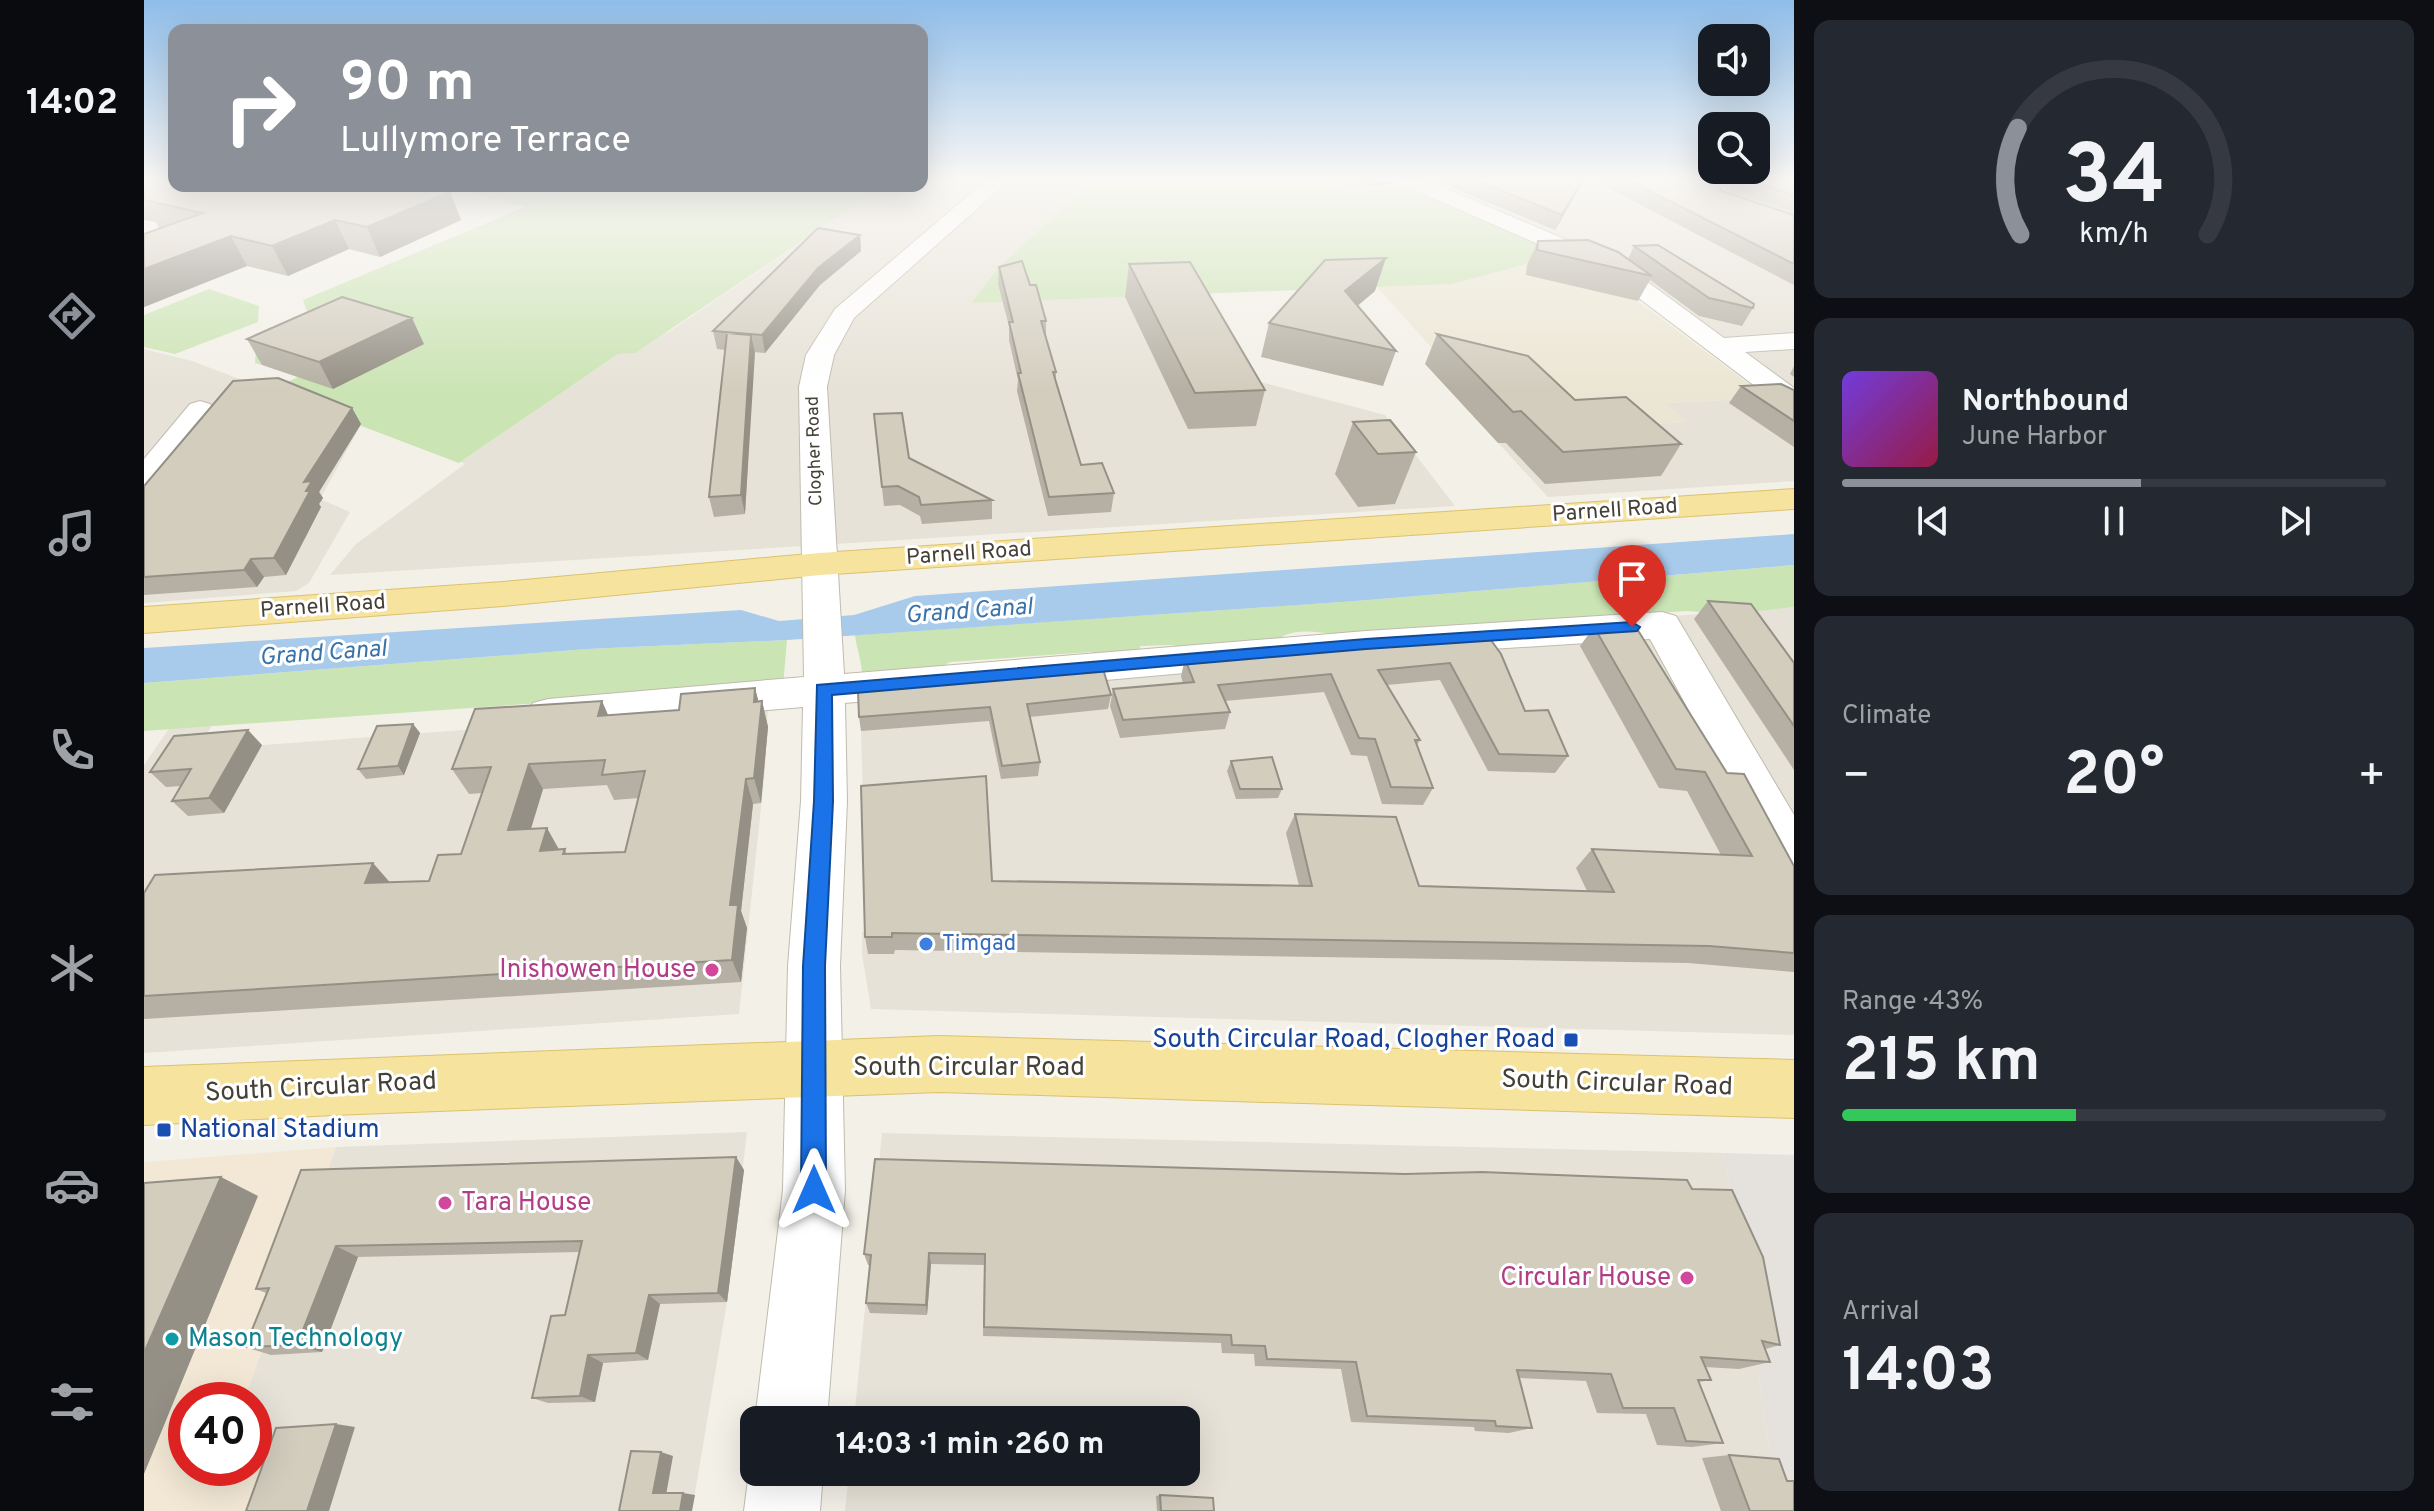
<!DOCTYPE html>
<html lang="en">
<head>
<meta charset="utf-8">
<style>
  body { margin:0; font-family:Overpass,sans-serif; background:#242831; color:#f1f3f6; height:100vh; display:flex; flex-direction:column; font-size:30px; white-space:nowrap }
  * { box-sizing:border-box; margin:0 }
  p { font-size:26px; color:#9ea1a6 }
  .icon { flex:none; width:44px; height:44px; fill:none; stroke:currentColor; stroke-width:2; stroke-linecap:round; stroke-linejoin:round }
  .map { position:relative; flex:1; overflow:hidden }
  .sheet { display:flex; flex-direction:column; gap:20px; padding:20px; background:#0d0f14; width:640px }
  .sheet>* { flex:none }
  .top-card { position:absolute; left:24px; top:24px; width:760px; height:168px; border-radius:16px; box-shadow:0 8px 32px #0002; background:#8c9099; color:#fff; overflow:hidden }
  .tools { position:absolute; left:1554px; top:24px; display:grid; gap:16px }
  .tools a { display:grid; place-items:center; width:72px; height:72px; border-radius:16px; background:#171b24; box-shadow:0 8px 32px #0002; font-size:40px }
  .speed { position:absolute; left:24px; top:1382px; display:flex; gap:16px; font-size:40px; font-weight:700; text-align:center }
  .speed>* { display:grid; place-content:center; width:104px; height:104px; border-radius:50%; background:#171b24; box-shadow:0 8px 32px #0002; line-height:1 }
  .speed .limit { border:12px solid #d22; background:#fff; color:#111 }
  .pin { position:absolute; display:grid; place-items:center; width:68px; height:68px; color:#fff; margin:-82px -34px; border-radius:50% 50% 50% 0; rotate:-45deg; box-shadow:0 0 8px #0007 }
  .pin .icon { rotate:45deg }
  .me { position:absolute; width:88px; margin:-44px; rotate:0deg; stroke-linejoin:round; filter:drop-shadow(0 0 6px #0008) }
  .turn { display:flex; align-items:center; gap:28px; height:168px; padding:0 40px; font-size:36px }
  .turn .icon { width:104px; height:104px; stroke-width:2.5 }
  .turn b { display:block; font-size:56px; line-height:68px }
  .big { font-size:60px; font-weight:700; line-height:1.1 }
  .sheet .tile { flex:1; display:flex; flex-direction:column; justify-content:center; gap:12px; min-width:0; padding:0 28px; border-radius:16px; background:#242831 }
  .sheet .dial { align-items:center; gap:0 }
  .dial svg { height:208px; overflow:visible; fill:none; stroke:#363941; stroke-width:7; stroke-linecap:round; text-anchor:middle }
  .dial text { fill:#f1f3f6; stroke:none }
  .song { display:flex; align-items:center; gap:24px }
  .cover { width:96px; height:96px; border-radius:12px; background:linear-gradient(135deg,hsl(260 70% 55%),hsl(340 70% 35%)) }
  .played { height:8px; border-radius:4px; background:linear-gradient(90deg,#8c9099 55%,#363941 55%) }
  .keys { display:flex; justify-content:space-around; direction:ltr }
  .heat { display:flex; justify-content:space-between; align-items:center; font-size:44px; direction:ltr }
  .charge { height:12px; border-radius:6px; background:linear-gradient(90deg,#34c759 43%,#363941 0) }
  .trip { position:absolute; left:596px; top:1406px; width:460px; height:80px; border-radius:16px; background:#171b24; box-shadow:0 8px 32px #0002; font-weight:700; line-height:80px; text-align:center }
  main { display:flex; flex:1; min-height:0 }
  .tabs { display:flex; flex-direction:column; width:144px; justify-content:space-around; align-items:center; background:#090b0e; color:#9ea1a6 }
  .tabs .icon { width:56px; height:56px }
  .tabs .current { color:#8c9099 }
  .tabs b { font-size:36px; color:#f1f3f6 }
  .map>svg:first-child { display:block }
</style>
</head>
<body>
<main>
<nav class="tabs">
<b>14:02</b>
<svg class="icon current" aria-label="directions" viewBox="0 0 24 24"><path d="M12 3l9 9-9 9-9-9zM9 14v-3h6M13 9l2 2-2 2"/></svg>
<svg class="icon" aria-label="music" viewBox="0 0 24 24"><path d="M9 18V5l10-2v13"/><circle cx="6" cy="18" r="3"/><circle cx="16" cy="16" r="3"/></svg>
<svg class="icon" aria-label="phone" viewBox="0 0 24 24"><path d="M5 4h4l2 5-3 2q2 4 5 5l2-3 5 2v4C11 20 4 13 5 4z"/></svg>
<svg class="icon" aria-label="climate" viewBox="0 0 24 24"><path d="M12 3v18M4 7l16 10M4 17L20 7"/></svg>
<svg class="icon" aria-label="car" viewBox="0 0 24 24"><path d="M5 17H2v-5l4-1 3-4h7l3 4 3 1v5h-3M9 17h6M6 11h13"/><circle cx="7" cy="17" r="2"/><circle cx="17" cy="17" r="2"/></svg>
<svg class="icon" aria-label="filters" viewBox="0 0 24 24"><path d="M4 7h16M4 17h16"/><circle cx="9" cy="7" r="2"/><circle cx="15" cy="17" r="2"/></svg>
</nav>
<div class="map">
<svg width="1650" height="1511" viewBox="0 0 1650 1511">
  <rect width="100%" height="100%" fill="#f3f0e8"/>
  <!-- residential -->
  <path fill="#e6e2d7" d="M778 178H951L854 268 827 303 1045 294 1094 376 1241 415 1311 506 186 575 212 544 321 464 317 462 474 354 526 331 700 213 745 186H778Z
    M1166 178H1650V390L1535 307 1420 254 1255 183 1207 194Z
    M0 349 48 361 217 425 176 499 206 512 165 583 152 591 0 603Z
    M1624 398 1650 418V481L1404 497 1345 433 1542 422 1520 403Z
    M1650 607V1035L727 1009 718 954V932H723L716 697 718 677Z
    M624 707 621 770 595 1014 0 1053V765L26 727 69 724 53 750Z
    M603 1132 583 1302 548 1511H125L140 1464 110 1467V1400H100L192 1147Z
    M738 1133 1580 1153 1635 1511H701L705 1472H1042V1420H710Z"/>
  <!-- commercial -->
  <path fill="#f3e8d5" d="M192 1147 100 1400H42V1468L75 1470 141 1464 125 1511H0V1162Z"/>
  <!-- industrial -->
  <path fill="#e5e2dd" d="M1580 1153 1650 1155V1511H1635Z"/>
  <!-- education -->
  <path fill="#ebe6d3" d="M1420 254 1460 276 1624 398 1522 403 1543 422 1397 430 1297 358 1233 287 1308 284Z"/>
  <!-- green -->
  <path fill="#cbe4b4" d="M951 178H1166L1207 194 1255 183 1420 254 1308 284 827 303 854 268Z
    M308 186H347L370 193 381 189 407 195 430 186H745L700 213 491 353 474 354 315 463 125 391 154 377 191 388 279 343 211 323 118 365 111 363 112 351 164 314 159 300 381 207 306 187Z
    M65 289 115 306 114 322 31 354 0 347V315Z
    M1650 565V607L1588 614 1542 611 1343 625C1298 621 1257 633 1213 636 1188 637 1149 621 1129 644L1036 652 1030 645 996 646 997 654 954 658 947 652 806 662 787 673 718 677C718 660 713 651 711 635L1212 601Z
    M643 640 639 686 0 731V683L444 649Z"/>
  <!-- water -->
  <path fill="#a9cbeb" d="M1650 534V565L1212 601 643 640 444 649 0 683V648L597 610 635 621 710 615 771 596Z"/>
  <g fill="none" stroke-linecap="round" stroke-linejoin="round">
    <!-- minor casing -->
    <g stroke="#c0bbae" stroke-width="2">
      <path id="minor" d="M845 178H868L710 318 690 355 683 387 700 674 1222 631 1518 612 1532 616 1650 815V878L1633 872 1506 639 1222 657 701 703 703 801 696 966 701 1190 683 1420H611L639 1190 644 966 657 801 659 707 404 729 389 725 383 714 389 703 404 699 660 677 655 387 662 355 691 309Z
        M1249 178H1277L1479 264 1580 338 1650 333V349L1601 352 1650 388V411L1640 408 1463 274 1252 182Z
        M1564 178H1584L1582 192 1585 195 1650 216V230L1571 203 1562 194Z
        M56 401 66 404 71 410 11 487 0 490V459L46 404Z
        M610 1460V1472H679L676 1511H600L605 1472Z"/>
    </g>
    <!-- major casing -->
    <g stroke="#dbc26e" stroke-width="2">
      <path id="major" d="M1650 489V509L676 575 359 606 0 633V607L359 582 676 553Z
        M795 1036 1650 1060V1118L795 1092 189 1115 0 1125V1067Z"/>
    </g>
    <!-- minor -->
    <use href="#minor" fill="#fff" fill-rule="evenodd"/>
    <!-- major -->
    <use href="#major" fill="#f6e39d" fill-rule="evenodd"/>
  </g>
  <!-- wall -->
  <path fill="#b5b0a3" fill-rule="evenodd" d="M0 178 301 186 304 192H306L317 220 236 257 205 249 144 276 103 266 0 307V234L15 228 12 222 0 220Z
    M1204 178H1250L1249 183 1228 187Z
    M1285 178H1441L1411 230Z
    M1445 178H1567L1578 191 1650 215V285Z
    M1587 178H1646L1650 195V213L1587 192Z
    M716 235 717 251 676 285 621 353 610 352 601 514 570 517 565 497 581 350 573 349 569 331Z
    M1394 241 1484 259 1490 246 1609 308 1598 326 1555 316 1506 280 1494 301 1382 275 1383 265Z
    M985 264 1121 390 1112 426 1044 429 981 297Z
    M855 267 886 285 902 321V336L912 372V381L937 465 970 493 967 512 904 516 873 391 874 380 865 340V326L854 284Z
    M1231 291 1213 306 1252 351 1239 386 1117 357 1125 323Z
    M1293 334 1431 400 1537 444 1517 476 1401 484 1362 443H1354L1281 364Z
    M103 339 280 344 189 389 118 365Z
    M1650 366V377L1646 374Z
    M1597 386 1650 390V447L1585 403Z
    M208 408 217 424 175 492 179 498 175 504 177 507 142 575 120 577 113 587 0 595V486Z
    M730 414 765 458 848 500V519L778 524 776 516 756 505 740 506Z
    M1209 422 1272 452 1251 504 1214 507 1191 474Z
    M1564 601 1650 663V770L1550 619Z
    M1450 627 1583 773 1650 866V972L1544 963 751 950 750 954H724L721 937 848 881 1155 886 1142 833 1151 814 1275 886 1443 891 1432 868 1448 849 1577 855 1543 791 1515 788 1436 646Z
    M1344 636 1381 711 1424 756 1411 773 1344 771 1296 680 1243 685 1276 740 1273 745 1289 788 1279 805 1238 804 1223 756 1207 755 1180 692 1081 701 1086 712 1081 729 976 738 966 706 969 689 1039 683 1037 676 1041 659Z
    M611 688 614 701H618L624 727 617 803 609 804 597 911 603 928 597 982 0 1019V893L285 881 317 854 338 793 325 794 308 769 464 715 535 710ZM463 785 470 800 495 798 481 852 423 854 421 849 416 850 387 829 399 789Z
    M967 695 964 709 886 717 896 762 894 776 857 779 845 721 717 731 715 717Z
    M269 724 276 733 260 775 222 779 214 769Z
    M118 745 80 813 44 816 28 801 37 786 22 787 6 772Z
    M1087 761 1138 789 1134 798 1092 799 1083 771Z
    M592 1157 600 1170 583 1302 516 1304 504 1360 459 1363 451 1402 404 1403 388 1398 421 1315 435 1252 214 1257 178 1352 127 1355 101 1347 122 1293 112 1289 157 1170Z
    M1548 1189 1636 1345 1621 1349 1626 1362 1595 1369 1561 1367 1567 1380 1555 1382 1579 1443 1548 1447 1513 1445 1502 1414 1453 1413 1442 1381 1375 1378 1388 1428 1365 1433 1331 1431 1330 1427 1207 1422 1197 1369 1111 1366 1110 1354 1078 1353 1077 1343 839 1336 840 1265 787 1264 783 1315 726 1313 722 1303 726 1265H724L720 1254Z
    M1585 1455 1643 1481 1650 1511H1577L1558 1458Z
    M1016 1495 1070 1511H1013L1012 1496Z"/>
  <!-- shaded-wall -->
  <path fill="#949085" d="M1230 178H1250L1249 183 1228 187Z
    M1439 178H1441L1411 230 1418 215Z
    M265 186H301L304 193 306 192 317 220 236 257 223 227Z
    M191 220 205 249 144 276 128 246Z
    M716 235 717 251 676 285 621 353 618 335 674 268Z
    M87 236 103 266 0 307V269Z
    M1242 258 1231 291 1191 325 1201 291Z
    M268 318 280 344 189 389 175 362Z
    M607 335 611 353 601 514 597 495Z
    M208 408 217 424 175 492 179 498 175 504 177 507 142 575 130 558 160 482Z
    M107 559 120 577 113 587 100 570Z
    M611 688 617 711 618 701 624 727 617 803 610 778Z
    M458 701 469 726 454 716Z
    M269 724 276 733 260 775 254 766Z
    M104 730 118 745 80 813 65 798Z
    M385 764 399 789 379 854 364 830Z
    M602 779 609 804 597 911 603 928 597 982 588 960 586 905Z
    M403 828 417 853 396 851Z
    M229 863 250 887 221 883Z
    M592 1157 600 1170 583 1302 574 1293Z
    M77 1177 114 1196 0 1474V1353Z
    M192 1246 214 1257 178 1352 153 1345Z
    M785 1253 787 1264 783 1315 782 1305Z
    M505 1295 516 1304 504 1360 492 1353Z
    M444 1355 459 1363 451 1402 436 1396Z
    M192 1424 211 1427 185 1511H163Z
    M517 1452 529 1456 522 1495 509 1493Z
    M539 1493 551 1495 548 1511H536Z"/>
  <!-- building -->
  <path fill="#d3cdbe" stroke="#949085" stroke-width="2" fill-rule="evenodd" d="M0 178H30V186H275L306 192 223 227 191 220 128 246 87 236 0 269V234L59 213 0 200Z
    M1326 178H1439L1418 215Z
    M1480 178H1567L1578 191 1650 215V264Z
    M1596 178 1650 179V195Z
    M674 228 716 235 674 268 618 335 569 331Z
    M1444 240 1474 252 1508 276 1393 250 1394 241Z
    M1514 245 1610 304 1609 308 1565 298 1490 246Z
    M1242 258 1201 291 1252 351 1125 323 1181 260Z
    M878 261 886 285H892L902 321H897L912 372H909L937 465 958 463 970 493 905 497 874 373H877L865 322H869L855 267Z
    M1046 262 1121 390 1051 393 985 264Z
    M198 297 268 318 175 362 103 339Z
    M583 333 607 335 597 495 565 497Z
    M1293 334 1384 356 1431 400 1482 397 1537 444 1419 452 1377 411 1369 412Z
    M134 378 208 408 160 482 168 481 162 491H166L130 558 107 559 100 570 0 577V486L89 381Z
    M1637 384 1650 390V421L1597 386Z
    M758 413 765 458 848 500 777 505 775 497 754 486 738 487 730 414Z
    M1246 420 1272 452 1234 454 1209 422Z
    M1564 601 1607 604 1650 663V726Z
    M1490 624 1583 773 1600 774 1650 866V953L1565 946 748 933V937H721L717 786 842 776 848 881 1168 886 1151 814 1252 817 1275 886 1470 892 1448 849 1608 856 1561 772 1532 769 1450 627Z
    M1344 636 1357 654 1381 711 1404 710 1424 756 1355 754 1306 663 1234 670 1276 740H1271L1289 788 1247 787 1231 739 1215 738 1187 674 1074 685 1086 712 979 720 969 689 1050 682 1041 659Z
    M959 669 967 695 883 704 896 762 858 766 846 707 715 717 714 691Z
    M611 688 610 702 618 701 610 778 602 779 586 905H594L588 960 0 996V893L11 875 229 863 221 883 285 881 294 855 317 854 347 767 308 769 331 709 458 701 454 716 535 710 537 694ZM461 760 458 775 501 771 481 852 419 854 421 849 396 851 403 828 364 830 385 764Z
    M269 724 254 766 214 769 233 726Z
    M104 730 65 798 28 801 47 769 6 772 30 736Z
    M1128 757 1138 789H1096L1087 761Z
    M592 1157 574 1293 505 1295 492 1353 444 1355 436 1396 388 1398 407 1316 421 1315 438 1241 192 1246 153 1345 101 1347 125 1288 112 1289 157 1170Z
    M731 1159 1261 1174 1338 1172 1543 1180 1548 1189 1588 1190 1619 1257 1636 1345 1618 1341 1626 1362 1557 1357 1567 1380H1554L1579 1443 1542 1441 1530 1408H1479L1467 1374 1373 1370 1388 1428 1352 1426 1351 1421 1223 1416 1212 1362 1123 1359 1121 1346 1088 1345 1087 1335 840 1327 841 1254 785 1253 782 1305 722 1303 727 1255 720 1254Z
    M77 1177 0 1353V1183Z
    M192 1424 163 1511H102L132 1428Z
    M487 1451 517 1452 509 1493H539L536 1511H475Z
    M1585 1455 1635 1459 1643 1481H1650V1511H1606Z
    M1016 1495 1069 1498 1070 1511H1017Z"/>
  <!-- sky -->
  <linearGradient id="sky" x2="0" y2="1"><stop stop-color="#8fbde9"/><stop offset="0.46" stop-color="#faf8f5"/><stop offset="1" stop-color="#faf8f5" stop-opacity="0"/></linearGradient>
  <rect width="1650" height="390" fill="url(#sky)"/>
  <!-- route -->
  <path fill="#1a73e8" stroke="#114b97" stroke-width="2" d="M1488 622 1496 627 1493 631 1222 649 688 695 689 801 681 966 682 1190 679 1199 670 1202 661 1199 657 1190 659 966 670 801 673 685 1222 639Z"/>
  <!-- markers -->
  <circle fill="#3f7fe0" stroke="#fff" stroke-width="3" cx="782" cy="944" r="8"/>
  <g fill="#d1479c" stroke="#fff" stroke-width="3">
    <circle cx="568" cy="970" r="8"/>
    <circle cx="301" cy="1203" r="8"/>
    <circle cx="1543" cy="1278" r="8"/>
  </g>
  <g fill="#1a4fb4" stroke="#fff" stroke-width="3">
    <rect x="1419" y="1032" width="16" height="16" rx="4"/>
    <rect x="12" y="1122" width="16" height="16" rx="4"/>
  </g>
  <circle fill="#0f9aa8" stroke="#fff" stroke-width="3" cx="28" cy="1339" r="8"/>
  <g text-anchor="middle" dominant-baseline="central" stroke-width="6" stroke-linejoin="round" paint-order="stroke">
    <!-- far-street labels -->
    <g font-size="18" fill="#454137" stroke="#fff">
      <text transform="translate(671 451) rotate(-92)">Clogher Road</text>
    </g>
    <!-- street labels -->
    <g font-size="22" fill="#454137" stroke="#fff">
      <text transform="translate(1471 511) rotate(-4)">Parnell Road</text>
      <text transform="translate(825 554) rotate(-4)">Parnell Road</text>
      <text transform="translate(179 607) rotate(-4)">Parnell Road</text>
    </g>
    <!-- shop labels -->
    <g font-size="22" fill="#366cbe" stroke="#fff" text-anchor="start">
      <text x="798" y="944">Timgad</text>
    </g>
    <!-- water labels -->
    <g font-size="24" font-style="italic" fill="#3872a9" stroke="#fff">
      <text transform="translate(825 612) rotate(-4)">Grand Canal</text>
      <text transform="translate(179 654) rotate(-4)">Grand Canal</text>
    </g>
    <!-- near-hotel labels -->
    <g font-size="26" fill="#b23c85" stroke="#fff" text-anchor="end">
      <text x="552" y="970">Inishowen House</text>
      <text x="317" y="1203" text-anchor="start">Tara House</text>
      <text x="1527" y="1278">Circular House</text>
    </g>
    <!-- near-transit labels -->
    <g font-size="26" fill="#164399" stroke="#fff" text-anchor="end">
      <text x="1411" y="1040">South Circular Road, Clogher Road</text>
      <text x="36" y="1130" text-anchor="start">National Stadium</text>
    </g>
    <!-- near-street labels -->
    <g font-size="26" fill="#454137" stroke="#fff">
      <text x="825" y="1068">South Circular Road</text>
      <text transform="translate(1473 1084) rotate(2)">South Circular Road</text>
      <text transform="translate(177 1088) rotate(-3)">South Circular Road</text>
    </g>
    <!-- near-culture labels -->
    <g font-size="26" fill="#0d838f" stroke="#fff" text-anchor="start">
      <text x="44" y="1339">Mason Technology</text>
    </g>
  </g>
</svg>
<div class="tools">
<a><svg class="icon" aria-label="sound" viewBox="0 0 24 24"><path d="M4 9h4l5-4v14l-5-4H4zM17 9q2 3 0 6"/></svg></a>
<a><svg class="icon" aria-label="search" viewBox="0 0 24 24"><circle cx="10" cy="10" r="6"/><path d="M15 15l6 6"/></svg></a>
</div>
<div class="speed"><div class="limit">40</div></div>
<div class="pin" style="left:1488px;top:627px;background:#d93025"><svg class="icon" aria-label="arrive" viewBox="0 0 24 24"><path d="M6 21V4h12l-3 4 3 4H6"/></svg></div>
<svg class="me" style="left:670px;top:1190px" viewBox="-20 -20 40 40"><path d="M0-17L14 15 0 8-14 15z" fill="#1a73e8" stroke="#fff" stroke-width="4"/></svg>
<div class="trip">14:03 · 1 min · 260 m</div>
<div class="top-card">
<div class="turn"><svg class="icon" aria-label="right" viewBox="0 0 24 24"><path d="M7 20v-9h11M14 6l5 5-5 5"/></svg><div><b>90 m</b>Lullymore Terrace</div></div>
</div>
</div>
<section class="sheet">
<div class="tile dial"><svg viewBox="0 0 100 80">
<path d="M14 69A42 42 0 1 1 86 69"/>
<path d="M14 69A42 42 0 0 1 13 28" stroke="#8c9099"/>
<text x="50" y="56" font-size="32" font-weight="700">34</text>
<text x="50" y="72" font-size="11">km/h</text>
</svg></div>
<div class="tile">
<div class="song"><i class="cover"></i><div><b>Northbound</b><p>June Harbor</p></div></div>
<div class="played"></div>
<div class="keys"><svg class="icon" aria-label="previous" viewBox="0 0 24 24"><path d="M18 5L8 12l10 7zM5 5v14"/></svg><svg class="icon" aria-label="pause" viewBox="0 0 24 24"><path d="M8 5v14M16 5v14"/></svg><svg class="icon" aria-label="next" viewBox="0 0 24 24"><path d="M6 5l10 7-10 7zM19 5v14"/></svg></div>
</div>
<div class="tile"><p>Climate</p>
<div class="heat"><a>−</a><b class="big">20°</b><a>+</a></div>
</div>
<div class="tile"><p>Range · 43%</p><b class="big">215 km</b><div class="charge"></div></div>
<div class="tile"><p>Arrival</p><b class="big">14:03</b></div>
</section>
</main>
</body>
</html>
